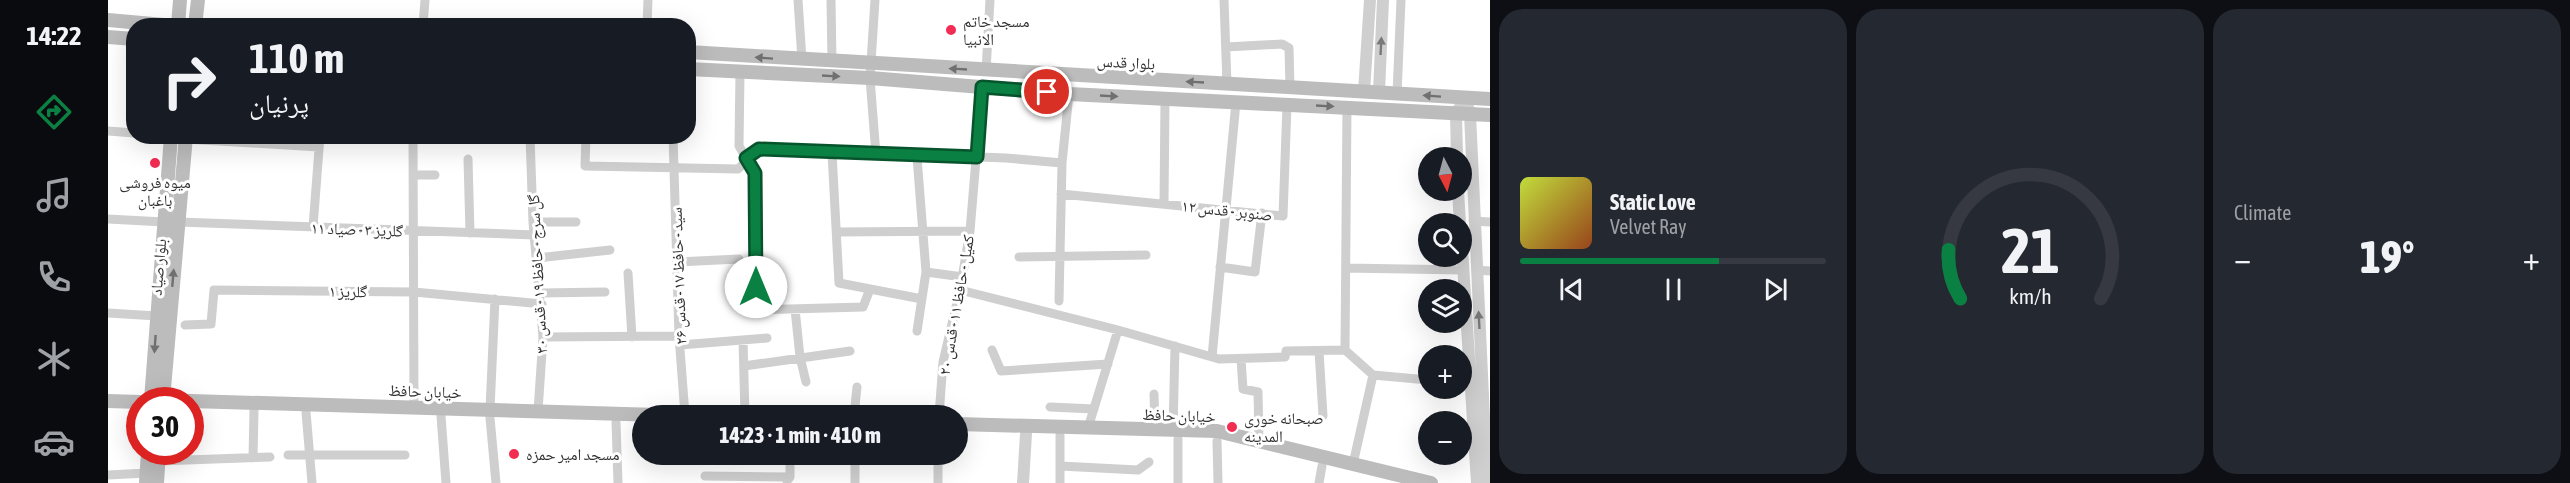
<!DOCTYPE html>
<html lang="en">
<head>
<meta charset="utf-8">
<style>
  body { margin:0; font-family:"Asap Condensed","Noto Naskh Arabic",sans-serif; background:#242831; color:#f1f3f6; height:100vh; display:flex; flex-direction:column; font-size:22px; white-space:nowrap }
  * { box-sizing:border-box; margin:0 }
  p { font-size:20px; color:#9ea1a6 }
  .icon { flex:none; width:33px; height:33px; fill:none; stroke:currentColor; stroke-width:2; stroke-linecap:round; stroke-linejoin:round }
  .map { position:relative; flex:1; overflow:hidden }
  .panel { display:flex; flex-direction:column; gap:9px; padding:9px; background:#0d0f14; width:1080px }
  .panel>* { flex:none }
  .guide { position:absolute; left:18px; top:18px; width:570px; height:126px; border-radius:24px; box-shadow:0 6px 24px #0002; background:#171b24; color:#f1f3f6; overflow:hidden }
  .needle { width:39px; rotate:174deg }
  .buttons { position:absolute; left:1310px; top:147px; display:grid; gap:12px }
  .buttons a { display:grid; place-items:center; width:54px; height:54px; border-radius:50%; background:#171b24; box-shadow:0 6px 24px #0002; font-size:30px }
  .speed { position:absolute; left:18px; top:387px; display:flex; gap:12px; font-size:30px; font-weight:700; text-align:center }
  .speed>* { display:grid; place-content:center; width:78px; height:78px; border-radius:50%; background:#171b24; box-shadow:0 6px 24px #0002; line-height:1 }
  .speed .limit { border:9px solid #d22; background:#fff; color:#111 }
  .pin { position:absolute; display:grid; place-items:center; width:51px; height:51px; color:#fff; margin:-26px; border:3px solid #fff; border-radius:50%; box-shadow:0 2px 6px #0007 }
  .me { position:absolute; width:66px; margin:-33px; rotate:0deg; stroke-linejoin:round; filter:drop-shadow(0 0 4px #0008) }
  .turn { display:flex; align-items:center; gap:21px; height:126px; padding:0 24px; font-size:27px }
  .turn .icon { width:78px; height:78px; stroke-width:2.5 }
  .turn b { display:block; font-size:42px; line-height:51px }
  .big { font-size:45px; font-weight:800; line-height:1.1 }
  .panel .card { flex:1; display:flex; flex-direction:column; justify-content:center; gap:9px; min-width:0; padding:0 21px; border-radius:24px; background:#242831 }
  .panel .dial { align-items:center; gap:0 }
  .dial svg { height:156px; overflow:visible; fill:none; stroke:#363941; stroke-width:7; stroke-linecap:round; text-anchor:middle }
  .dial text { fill:#f1f3f6; stroke:none }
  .song { display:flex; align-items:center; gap:18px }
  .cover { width:72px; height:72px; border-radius:9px; background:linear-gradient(135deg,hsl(70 70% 55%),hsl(20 70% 35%)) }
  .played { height:6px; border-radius:3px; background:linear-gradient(90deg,#0b8043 65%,#363941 65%) }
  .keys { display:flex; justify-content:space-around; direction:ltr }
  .heat { display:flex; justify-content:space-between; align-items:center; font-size:33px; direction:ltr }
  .panel .tiles { flex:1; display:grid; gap:9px; grid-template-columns:repeat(3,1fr) }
  .trip { position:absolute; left:524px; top:405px; width:336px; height:60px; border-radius:30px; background:#171b24; box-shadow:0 6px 24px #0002; font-weight:800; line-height:60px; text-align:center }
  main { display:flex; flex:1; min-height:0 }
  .tabs { display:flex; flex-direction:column; width:108px; justify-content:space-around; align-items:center; background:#090b0e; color:#9ea1a6 }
  .tabs .icon { width:42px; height:42px }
  .tabs .active { color:#0b8043 }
  .tabs b { font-size:27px; color:#f1f3f6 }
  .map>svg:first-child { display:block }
</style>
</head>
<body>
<main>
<nav class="tabs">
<b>14:22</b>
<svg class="icon active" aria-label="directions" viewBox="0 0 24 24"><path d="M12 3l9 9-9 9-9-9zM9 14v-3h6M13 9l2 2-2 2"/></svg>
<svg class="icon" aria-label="music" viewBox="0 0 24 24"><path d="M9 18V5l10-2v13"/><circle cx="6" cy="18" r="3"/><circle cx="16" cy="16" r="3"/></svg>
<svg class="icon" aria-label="phone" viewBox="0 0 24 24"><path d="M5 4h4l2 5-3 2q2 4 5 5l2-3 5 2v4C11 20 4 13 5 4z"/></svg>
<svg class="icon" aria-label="climate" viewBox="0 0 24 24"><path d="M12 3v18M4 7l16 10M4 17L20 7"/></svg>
<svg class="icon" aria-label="car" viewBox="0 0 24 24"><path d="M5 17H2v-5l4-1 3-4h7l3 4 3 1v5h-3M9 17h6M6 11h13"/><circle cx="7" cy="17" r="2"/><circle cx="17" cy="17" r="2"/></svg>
</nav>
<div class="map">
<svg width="1382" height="483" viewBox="0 0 1382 483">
  <rect width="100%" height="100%" fill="#fff"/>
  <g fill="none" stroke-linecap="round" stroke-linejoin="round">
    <!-- minor -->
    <path stroke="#cfcfcf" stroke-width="9" d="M690 0 694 60
      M723 0 724 62
      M767 0 762 78 768 155
      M1116 0 1119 84
      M315 26 317 0
      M539 26 540 0
      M1118 47 1174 44 1181 48 1182 88
      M878 71 882 0
      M632 72 631 146 647 173 648 310 755 307 762 289
      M1289 94 1293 0
      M0 131 26 133
      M305 136 306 407
      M422 136 425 222 435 337 430 411
      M478 136 477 166 630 169 651 149 898 158 954 163
      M565 136 571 336 577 415
      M78 139 211 147
      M724 153 731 283 814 299
      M809 157 818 272 809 331
      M360 159 362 233
      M305 175H327
      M953 194 1175 216 1179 105
      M1056 204 1057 99
      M0 219 56 222
      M1365 221 1382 222
      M70 222 427 235
      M425 222H468
      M205 227 212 136
      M729 232 862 231
      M911 257 1038 255
      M429 258 502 250
      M569 262 631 259
      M1112 267 1147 272 1154 213
      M1238 268 1356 270
      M1368 270 1382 271
      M818 272 855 277
      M520 273 524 337
      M852 290 1010 330 1111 359 1177 357 1178 351 1237 350
      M433 293 497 292
      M951 301 954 163 961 94
      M687 309 692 357 698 382
      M0 313 49 316
      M77 325 103 324 106 290 306 292 434 304
      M435 337 571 336
      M635 340 637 416
      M572 345 659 338
      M884 350 893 371 1000 364
      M1237 350 1239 107
      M1237 350 1265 375 1245 464
      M1211 351 1215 416
      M1104 357 1128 102
      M1133 359 1135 389 1150 392 1151 441
      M636 366 742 351
      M1265 375 1320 380
      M1046 394 1047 430
      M942 407 986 409
      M382 409 387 299
      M198 412 204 483
      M333 416 338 483
      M746 416 749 387
      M831 416 835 362 852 290 862 231 874 87
      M382 418 388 483
      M508 422 510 483
      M980 428 1010 330
      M1065 430 1067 346
      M1070 439V483
      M1109 441 1110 483
      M180 455H297
      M145 458 146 410
      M51 461 162 457
      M952 466 1030 470 1041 462
      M0 475 39 473
      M597 476 682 477
      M679 481 682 477V454
      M747 483V454
      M830 483V454
      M952 483V435
      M1211 483 1214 466"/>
    <!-- tertiary -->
    <path stroke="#cfcfcf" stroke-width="12" d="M1256 92 1262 0
      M1271 92 1275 0
      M1357 98 1362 114 1379 483
      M1349 158 1348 113 1352 107
      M1350 190 1352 224
      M1353 233 1369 483
      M915 483 918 434"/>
    <!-- secondary -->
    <path stroke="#bcbcbc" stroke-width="14" d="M0 20 67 26
      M70 26 72 0
      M87 26 90 0
      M0 37 26 39
      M580 52 1382 99
      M580 69 762 78 961 94 1382 115
      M43 400 63 136
      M51 400 583 416
      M55 400 78 136
      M0 401 32 402
      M849 424 1109 431 1323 483
      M38 483 40 452
      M49 483 51 452"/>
  </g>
  <!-- one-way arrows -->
  <defs><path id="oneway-solid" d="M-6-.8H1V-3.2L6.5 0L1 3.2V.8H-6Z" transform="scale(1.5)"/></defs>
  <g fill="#797979">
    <use href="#oneway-solid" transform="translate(1273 46) rotate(-87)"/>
    <use href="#oneway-solid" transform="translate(1371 320) rotate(-93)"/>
  </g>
  <g fill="#707070">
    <use href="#oneway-solid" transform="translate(656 58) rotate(-176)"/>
    <use href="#oneway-solid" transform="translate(850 69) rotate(-177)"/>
    <use href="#oneway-solid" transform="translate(723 76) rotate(3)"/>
    <use href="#oneway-solid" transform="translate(1087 82) rotate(-177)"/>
    <use href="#oneway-solid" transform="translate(1001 96) rotate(3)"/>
    <use href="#oneway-solid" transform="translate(1324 96) rotate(-176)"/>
    <use href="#oneway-solid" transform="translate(1217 106) rotate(3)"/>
    <use href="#oneway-solid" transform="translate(65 278) rotate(-85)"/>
    <use href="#oneway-solid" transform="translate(47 344) rotate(94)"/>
  </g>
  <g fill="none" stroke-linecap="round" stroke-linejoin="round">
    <!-- route casing -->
    <g stroke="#07532c" stroke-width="15">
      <path id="route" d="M648 287 647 173 638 158 651 149 869 157 874 87 939 92"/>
    </g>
    <!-- route -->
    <use href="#route" stroke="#0b8043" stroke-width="10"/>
  </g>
  <!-- markers -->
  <g fill="#f22c52" stroke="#fff" stroke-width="2">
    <circle cx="843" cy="30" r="6"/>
    <circle cx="47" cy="163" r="6"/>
    <circle cx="1124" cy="427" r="6"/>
    <circle cx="406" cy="454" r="6"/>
  </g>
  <g text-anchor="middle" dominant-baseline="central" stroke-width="6" stroke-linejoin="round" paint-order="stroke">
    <!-- poi labels -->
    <g font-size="16" fill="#323232" stroke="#fff" text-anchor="start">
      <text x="855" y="21">مسجد خاتم<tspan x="855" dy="18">الانبیا</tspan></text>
      <text x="47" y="182" text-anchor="middle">میوه فروشی<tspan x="47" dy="18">باغبان</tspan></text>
      <text x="1136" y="418">صبحانه خوری<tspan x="1136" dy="18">المدینه</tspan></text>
      <text x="418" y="454">مسجد امیر حمزه</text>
    </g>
    <!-- street labels -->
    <g font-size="16" fill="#323232" stroke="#fff">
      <text transform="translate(1018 62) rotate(3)">بلوار قدس</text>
      <text transform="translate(1119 210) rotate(6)">صنوبر - قدس ۱۲</text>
      <text transform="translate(249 229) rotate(2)">گلریز ۳ - صیاد ۱۱</text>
      <text transform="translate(50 267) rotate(-85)">بلوار صیاد</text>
      <text transform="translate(429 274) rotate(-93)">گل سرج - حافظ ۱۹ - قدس ۳۰</text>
      <text transform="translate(570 276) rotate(-92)">سید - حافظ ۱۷ - قدس ۲۶</text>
      <text transform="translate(240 291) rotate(1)">گلریز ۱</text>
      <text transform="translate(848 305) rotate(-80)">کمیل - حافظ ۱۱ - قدس ۲۰</text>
      <text transform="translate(317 391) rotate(2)">خیابان حافظ</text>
      <text transform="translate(1071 415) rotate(2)">خیابان حافظ</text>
    </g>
  </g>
</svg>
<div class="buttons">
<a><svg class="needle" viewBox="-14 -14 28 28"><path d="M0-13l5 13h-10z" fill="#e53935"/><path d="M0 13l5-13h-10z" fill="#9ea1a6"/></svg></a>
<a><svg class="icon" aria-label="search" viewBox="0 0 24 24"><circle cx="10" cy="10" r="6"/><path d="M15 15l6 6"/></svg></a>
<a><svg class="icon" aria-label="layers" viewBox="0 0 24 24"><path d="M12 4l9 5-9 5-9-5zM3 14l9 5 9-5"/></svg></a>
<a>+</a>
<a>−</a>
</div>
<div class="speed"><div class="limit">30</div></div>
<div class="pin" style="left:939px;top:92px;background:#d93025"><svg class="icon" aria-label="arrive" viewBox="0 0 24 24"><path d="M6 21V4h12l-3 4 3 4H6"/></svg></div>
<svg class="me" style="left:648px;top:287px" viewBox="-20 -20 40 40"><circle r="19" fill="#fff"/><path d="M0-13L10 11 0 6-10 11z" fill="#0b8043"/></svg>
<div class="trip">14:23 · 1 min · 410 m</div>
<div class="guide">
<div class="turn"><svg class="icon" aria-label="right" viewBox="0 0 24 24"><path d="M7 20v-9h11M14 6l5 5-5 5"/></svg><div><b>110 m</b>پرنیان</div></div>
</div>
</div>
<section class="panel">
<div class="tiles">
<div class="card">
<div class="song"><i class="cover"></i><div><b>Static Love</b><p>Velvet Ray</p></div></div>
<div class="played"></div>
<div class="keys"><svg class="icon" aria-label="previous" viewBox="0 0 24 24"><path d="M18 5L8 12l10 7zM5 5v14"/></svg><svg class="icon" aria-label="pause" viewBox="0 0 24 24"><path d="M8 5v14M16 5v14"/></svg><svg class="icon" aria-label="next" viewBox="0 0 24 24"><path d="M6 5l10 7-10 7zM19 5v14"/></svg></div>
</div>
<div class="card dial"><svg viewBox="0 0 100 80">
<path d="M14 69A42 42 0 1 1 86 69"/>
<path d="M14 69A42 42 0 0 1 8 44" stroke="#0b8043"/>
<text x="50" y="56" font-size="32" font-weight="700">21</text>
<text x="50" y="72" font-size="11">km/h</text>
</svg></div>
<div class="card"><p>Climate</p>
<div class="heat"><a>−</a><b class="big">19°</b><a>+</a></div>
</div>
</div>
</section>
</main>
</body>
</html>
